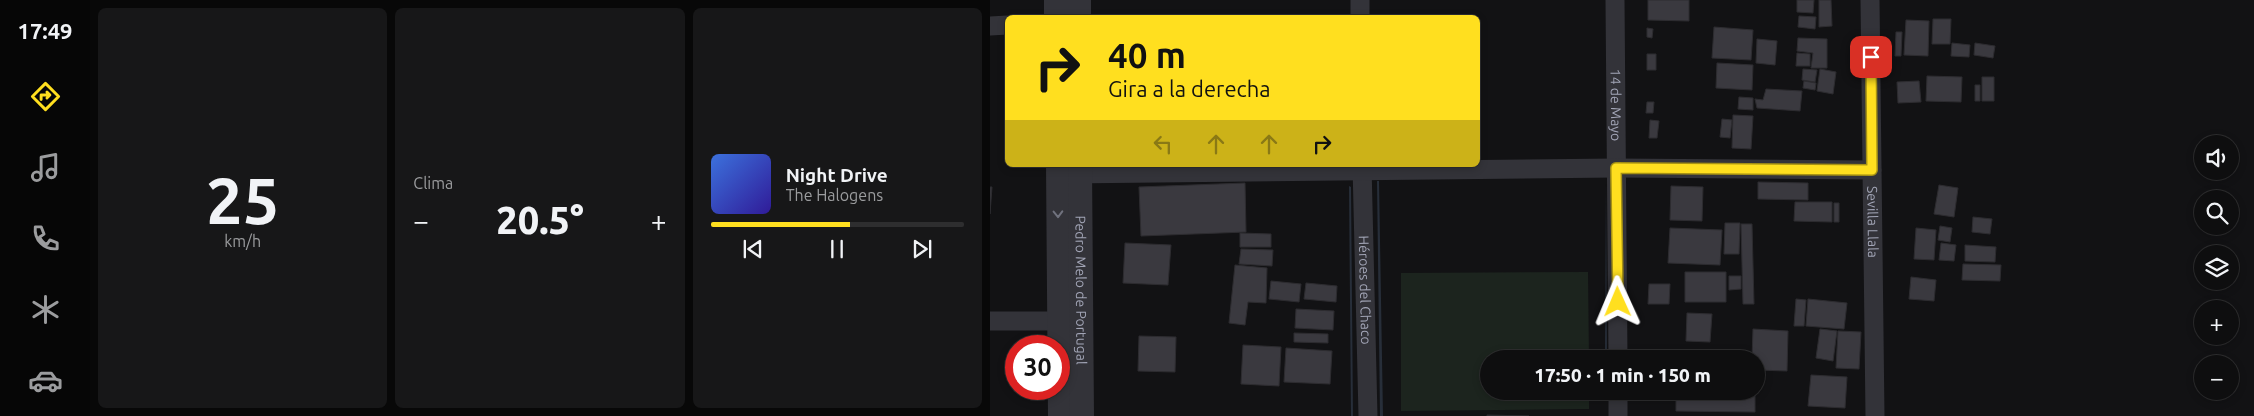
<!DOCTYPE html>
<html lang="es">
<head>
<meta charset="utf-8">
<style>
  body { margin:0; font-family:Ubuntu,sans-serif; background:#171718; color:#f1f3f6; height:100vh; display:flex; flex-direction:column; font-size:19px; white-space:nowrap }
  * { box-sizing:border-box; margin:0 }
  p { font-size:16px; color:#9b9c9e }
  .icon { flex:none; width:28px; height:28px; fill:none; stroke:currentColor; stroke-width:2; stroke-linecap:round; stroke-linejoin:round }
  .map { position:relative; flex:1; overflow:hidden }
  .panel { display:flex; flex-direction:column; gap:8px; padding:8px; background:#080808; width:900px }
  .panel>* { flex:none }
  .hud { position:absolute; left:15px; top:15px; width:475px; height:152px; border-radius:8px; box-shadow:0 2px 8px #0003,0 0 0 1px #2e2e2f; background:#ffdf1f; color:#111; overflow:hidden }
  .fabs { position:absolute; left:1204px; top:135px; display:grid; gap:10px }
  .fabs a { display:grid; place-items:center; width:45px; height:45px; border-radius:50%; background:#0e0e0f; box-shadow:0 2px 8px #0003,0 0 0 1px #2e2e2f; font-size:25px }
  .speed { position:absolute; left:15px; top:335px; display:flex; gap:10px; font-size:25px; font-weight:700; text-align:center }
  .speed>* { display:grid; place-content:center; width:65px; height:65px; border-radius:50%; background:#0e0e0f; box-shadow:0 2px 8px #0003,0 0 0 1px #2e2e2f; line-height:1 }
  .speed .limit { border:8px solid #d22; background:#fff; color:#111 }
  .pin { position:absolute; display:grid; place-items:center; width:42px; height:42px; color:#fff; margin:-21px; border-radius:10px; box-shadow:0 2px 8px #0006 }
  .me { position:absolute; width:55px; margin:-28px; rotate:359deg; stroke-linejoin:round; filter:drop-shadow(0 0 4px #0008) }
  .turn { display:flex; align-items:center; gap:18px; height:105px; padding:0 20px; font-size:22px }
  .turn .icon { width:65px; height:65px; stroke-width:2.5 }
  .turn b { display:block; font-size:35px; line-height:42px }
  .lanes { display:flex; align-items:center; height:48px; padding:0 20px; background:#0003; justify-content:center; gap:25px; direction:ltr }
  .lanes .off { opacity:.35 }
  .big { font-size:38px; font-weight:800; line-height:1.1 }
  .panel .widget { flex:1; display:flex; flex-direction:column; justify-content:center; gap:8px; min-width:0; padding:0 18px; border-radius:8px; background:#171718 }
  .panel .dial { align-items:center; gap:0 }
  .dial b { font-size:65px; line-height:1 }
  .song { display:flex; align-items:center; gap:15px }
  .cover { width:60px; height:60px; border-radius:8px; background:linear-gradient(135deg,hsl(220 70% 55%),hsl(250 70% 35%)) }
  .played { height:5px; border-radius:2px; background:linear-gradient(90deg,#ffdf1f 55%,#2e2e2f 55%) }
  .keys { display:flex; justify-content:space-around; direction:ltr }
  .heat { display:flex; justify-content:space-between; align-items:center; font-size:28px; direction:ltr }
  .panel .tiles { flex:1; display:grid; gap:8px; grid-template-columns:repeat(3,1fr) }
  .trip { position:absolute; left:490px; top:350px; width:285px; height:50px; border-radius:25px; background:#0e0e0f; box-shadow:0 2px 8px #0003,0 0 0 1px #2e2e2f; font-weight:800; line-height:50px; text-align:center }
  main { display:flex; flex:1; min-height:0 }
  .dock { display:flex; flex-direction:column; width:90px; justify-content:space-around; align-items:center; background:#060606; color:#9b9c9e }
  .dock .icon { width:35px; height:35px }
  .dock .active { color:#ffdf1f }
  .dock b { font-size:22px; color:#f1f3f6 }
  .map>svg:first-child { display:block }
</style>
</head>
<body>
<main>
<nav class="dock">
<b>17:49</b>
<svg class="icon active" aria-label="directions" viewBox="0 0 24 24"><path d="M12 3l9 9-9 9-9-9zM9 14v-3h6M13 9l2 2-2 2"/></svg>
<svg class="icon" aria-label="music" viewBox="0 0 24 24"><path d="M9 18V5l10-2v13"/><circle cx="6" cy="18" r="3"/><circle cx="16" cy="16" r="3"/></svg>
<svg class="icon" aria-label="phone" viewBox="0 0 24 24"><path d="M5 4h4l2 5-3 2q2 4 5 5l2-3 5 2v4C11 20 4 13 5 4z"/></svg>
<svg class="icon" aria-label="climate" viewBox="0 0 24 24"><path d="M12 3v18M4 7l16 10M4 17L20 7"/></svg>
<svg class="icon" aria-label="car" viewBox="0 0 24 24"><path d="M5 17H2v-5l4-1 3-4h7l3 4 3 1v5h-3M9 17h6M6 11h13"/><circle cx="7" cy="17" r="2"/><circle cx="17" cy="17" r="2"/></svg>
</nav>
<section class="panel">
<div class="tiles">
<div class="widget dial"><b>25</b><p>km/h</p></div>
<div class="widget"><p>Clima</p>
<div class="heat"><a>−</a><b class="big">20.5°</b><a>+</a></div>
</div>
<div class="widget">
<div class="song"><i class="cover"></i><div><b>Night Drive</b><p>The Halogens</p></div></div>
<div class="played"></div>
<div class="keys"><svg class="icon" aria-label="previous" viewBox="0 0 24 24"><path d="M18 5L8 12l10 7zM5 5v14"/></svg><svg class="icon" aria-label="pause" viewBox="0 0 24 24"><path d="M8 5v14M16 5v14"/></svg><svg class="icon" aria-label="next" viewBox="0 0 24 24"><path d="M6 5l10 7-10 7zM19 5v14"/></svg></div>
</div>
</div>
</section>
<div class="map">
<svg width="1264" height="416" viewBox="0 0 1264 416">
  <rect width="100%" height="100%" fill="#121214"/>
  <!-- green -->
  <path fill="#1c241e" d="M598 272 599 359H499V391H599V409L411 411V273Z"/>
  <!-- water -->
  <path fill="#272e39" d="M387 181H389L393 416H390Z
    M616 183 617 359H615Z
    M359 186 361 187 363 416H361Z"/>
  <!-- building -->
  <path fill="#3a393f" stroke="#2d2c30" d="M658 0H699V21L658 20Z
    M807 0H824L823 13 807 12Z
    M829 0H841L842 26 829 27Z
    M809 16 826 17 825 29 808 27Z
    M943 19H961L960 44H942Z
    M916 20 939 21 938 56 914 55Z
    M724 27 763 30 761 60 722 58Z
    M657 28 663 29 662 38 657 37Z
    M906 32H912L911 56H905Z
    M808 38 837 39V68H821L823 53 807 51Z
    M767 39 787 41 785 65 766 63Z
    M962 43 980 45 979 57 961 56Z
    M985 43 1005 46 1003 58 984 55Z
    M807 53 820 54V66H806Z
    M657 54H666V70H657Z
    M727 63 763 65 762 90 726 88Z
    M17 66H18V96L15 95Z
    M813 69 827 70 825 82 812 80Z
    M830 69 846 72 843 94 827 91Z
    M937 76 972 77 971 102 936 101Z
    M992 77H1004V101H992Z
    M814 81 826 83 825 90 813 88Z
    M929 81 931 102 908 103 907 82Z
    M985 85H990V101H985Z
    M776 89 812 91 810 111 767 108 765 99 773 100Z
    M749 97 763 98V110L748 109Z
    M657 102H664L663 113H656Z
    M743 115 763 116 761 149 742 148Z
    M732 119 742 120 740 138 730 137Z
    M660 120 669 121 667 138H659Z
    M768 182 818 183V200L768 199Z
    M255 183 256 232 151 236 149 187Z
    M949 185 968 188 964 217 944 214Z
    M681 186 713 187 712 221 680 220Z
    M0 187H2L0 214Z
    M805 202H842V222L804 221Z
    M844 203H849V222H844Z
    M983 217 1002 219 1000 234 982 232Z
    M735 223H750L749 254H734Z
    M751 224H762L764 304H753Z
    M950 226 962 228 960 242 948 240Z
    M680 228 732 230 730 265 678 263Z
    M926 228 946 230 944 260 924 259Z
    M250 233 281 234V247H250Z
    M135 243 181 245 178 285 133 283Z
    M951 243 966 245 964 261 949 260Z
    M975 245 1006 247 1005 262 975 261Z
    M251 249 283 250 282 266 249 264Z
    M973 264 1011 265 1010 281 972 280Z
    M245 265 277 268 276 303 258 302 255 325 239 323Z
    M695 272H736V302H695Z
    M739 276H751V289L739 290Z
    M921 277 946 280 944 301 919 299Z
    M281 281 311 284 309 302 279 299Z
    M316 283 347 286 346 302 314 299Z
    M659 284H680L679 304H658Z
    M806 299 816 300 814 326H804Z
    M818 299 857 303 854 329 816 326Z
    M306 309 344 311 343 330 305 328Z
    M697 313 722 314 720 342 696 341Z
    M763 329 798 331 797 371 766 370V359H762Z
    M830 329 847 331 843 361 826 358Z
    M848 331 871 332 869 369 846 368Z
    M304 333 338 334V343L304 342Z
    M149 336 186 337 185 372 148 371Z
    M253 345 291 347 289 386 251 384Z
    M296 348 342 351 340 384 294 382Z
    M821 375 857 377 855 408 818 406Z
    M686 391H765V412L686 411Z
    M497 415 539 416H497Z"/>
  <g fill="none" stroke-linecap="round" stroke-linejoin="round">
    <!-- minor -->
    <g stroke="#333339" stroke-width="19">
      <path d="M370 0V18"/>
      <path id="s1" d="M625 0 628 359"/>
      <path id="s2" d="M880 0 885 416"/>
      <path d="M0 26 18 25"/>
      <path id="s3" d="M372 165 378 416"/>
      <path d="M77 174 626 168 882 170"/>
      <path d="M0 321H82"/>
      <path d="M628 391V416"/>
    </g>
    <!-- tertiary -->
    <g stroke="#333339" stroke-width="24">
      <path d="M66 0V18"/>
      <path d="M89 0V18"/>
      <path d="M68 165 70 416"/>
      <path id="s4" d="M90 165 92 416"/>
    </g>
  </g>
  <!-- one-way arrows -->
  <defs><path id="oneway-chevron" d="M-2-3.5L2.5 0L-2 3.5" fill="none" stroke-width="1.6" stroke-linecap="round" stroke-linejoin="round" transform="scale(1.25)"/></defs>
  <use stroke="#70727e" href="#oneway-chevron" transform="translate(68 214) rotate(89)"/>
  <g fill="none" stroke-linecap="round" stroke-linejoin="round">
    <!-- route casing -->
    <g stroke="#a69114" stroke-width="12">
      <path id="route" d="M628 302 626 168 882 170 881 57"/>
    </g>
    <!-- route -->
    <use href="#route" stroke="#ffdf1f" stroke-width="9"/>
  </g>
  <g text-anchor="middle" dominant-baseline="central" stroke-width="5" stroke-linejoin="round" paint-order="stroke">
    <!-- street labels -->
    <g font-size="14" fill="#a2a5b6" stroke="#0e0d0f">
      <text stroke="none"><textPath href="#s1" startOffset="105">14 de Mayo</textPath></text>
      <text stroke="none"><textPath href="#s2" startOffset="222">Sevilla Llala</textPath></text>
      <text stroke="none"><textPath href="#s4" startOffset="125">Pedro Melo de Portugal</textPath></text>
      <text stroke="none"><textPath href="#s3" startOffset="125">Héroes del Chaco</textPath></text>
    </g>
  </g>
</svg>
<div class="fabs">
<a><svg class="icon" aria-label="sound" viewBox="0 0 24 24"><path d="M4 9h4l5-4v14l-5-4H4zM17 9q2 3 0 6"/></svg></a>
<a><svg class="icon" aria-label="search" viewBox="0 0 24 24"><circle cx="10" cy="10" r="6"/><path d="M15 15l6 6"/></svg></a>
<a><svg class="icon" aria-label="layers" viewBox="0 0 24 24"><path d="M12 4l9 5-9 5-9-5zM3 14l9 5 9-5"/></svg></a>
<a>+</a>
<a>−</a>
</div>
<div class="speed"><div class="limit">30</div></div>
<div class="pin" style="left:881px;top:57px;background:#d93025"><svg class="icon" aria-label="arrive" viewBox="0 0 24 24"><path d="M6 21V4h12l-3 4 3 4H6"/></svg></div>
<svg class="me" style="left:628px;top:302px" viewBox="-20 -20 40 40"><path d="M0-17L14 15 0 8-14 15z" fill="#ffdf1f" stroke="#fff" stroke-width="4"/></svg>
<div class="trip">17:50 · 1 min · 150 m</div>
<div class="hud">
<div class="turn"><svg class="icon" aria-label="right" viewBox="0 0 24 24"><path d="M7 20v-9h11M14 6l5 5-5 5"/></svg><div><b>40 m</b>Gira a la derecha</div></div>
<div class="lanes"><svg class="icon off" aria-label="left" viewBox="0 0 24 24"><path d="M17 20v-9H6M10 6l-5 5 5 5"/></svg><svg class="icon off" aria-label="ahead" viewBox="0 0 24 24"><path d="M12 20V5M6 11l6-6 6 6"/></svg><svg class="icon off" aria-label="ahead" viewBox="0 0 24 24"><path d="M12 20V5M6 11l6-6 6 6"/></svg><svg class="icon" aria-label="right" viewBox="0 0 24 24"><path d="M7 20v-9h11M14 6l5 5-5 5"/></svg></div>
</div>
</div>
</main>
</body>
</html>
